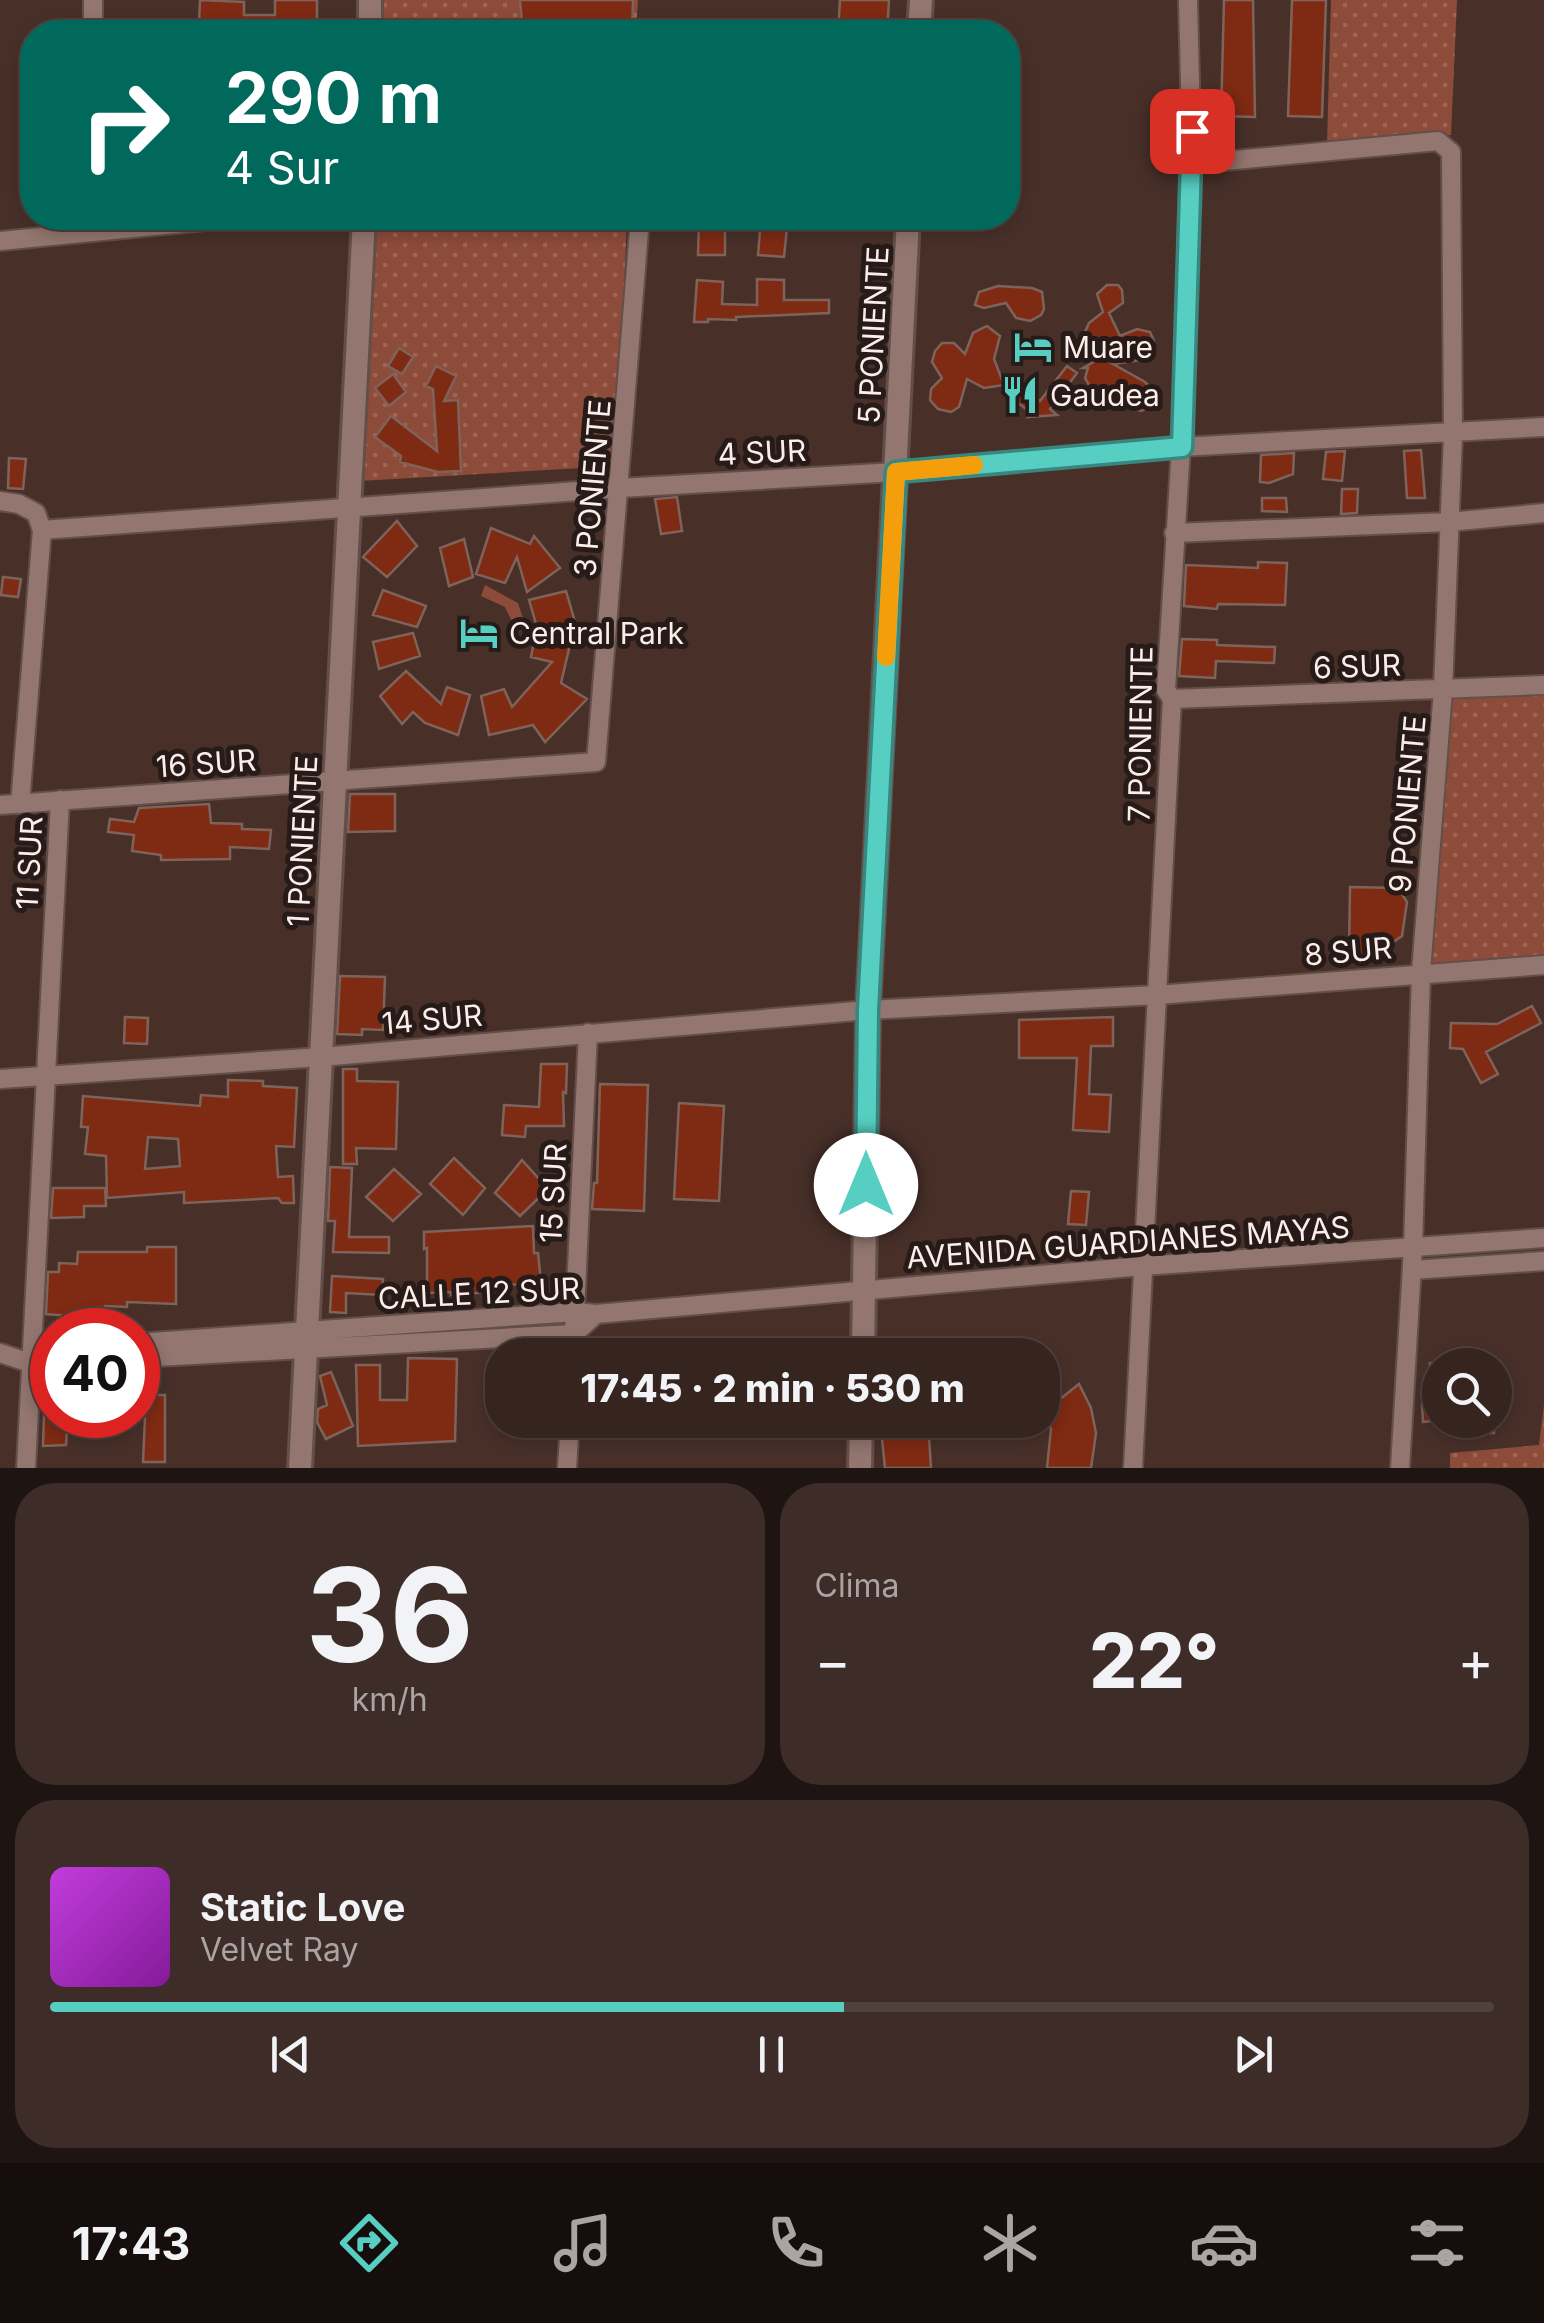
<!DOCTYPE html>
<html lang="es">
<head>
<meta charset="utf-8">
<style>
  body { margin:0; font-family:Inter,sans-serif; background:#3d2c28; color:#f1f3f6; height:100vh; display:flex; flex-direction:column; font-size:38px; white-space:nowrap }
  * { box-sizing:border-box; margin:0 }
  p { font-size:32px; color:#aaa4a4 }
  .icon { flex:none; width:55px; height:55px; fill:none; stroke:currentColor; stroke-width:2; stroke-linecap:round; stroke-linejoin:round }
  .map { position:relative; height:1468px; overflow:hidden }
  .details { display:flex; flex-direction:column; gap:15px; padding:15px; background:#1e1411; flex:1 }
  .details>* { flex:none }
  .guide { position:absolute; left:20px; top:20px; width:1000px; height:210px; border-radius:40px; box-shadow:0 5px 15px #0003,0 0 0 2px #50413d; background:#00695c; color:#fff; overflow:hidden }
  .fabs { position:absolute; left:1422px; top:1348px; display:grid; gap:20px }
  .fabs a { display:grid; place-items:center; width:90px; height:90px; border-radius:50%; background:#36241f; box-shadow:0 5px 15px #0003,0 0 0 2px #50413d; font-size:50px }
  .speed { position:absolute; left:30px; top:1308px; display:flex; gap:20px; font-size:50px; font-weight:700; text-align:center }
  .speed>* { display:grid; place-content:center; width:130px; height:130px; border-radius:50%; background:#36241f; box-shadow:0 5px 15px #0003,0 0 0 2px #50413d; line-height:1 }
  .speed .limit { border:15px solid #d22; background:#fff; color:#111 }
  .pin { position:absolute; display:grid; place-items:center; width:85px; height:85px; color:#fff; margin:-42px; border-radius:20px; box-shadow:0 5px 15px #0006 }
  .me { position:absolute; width:110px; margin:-55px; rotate:0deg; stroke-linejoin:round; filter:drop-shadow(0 0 8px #0008) }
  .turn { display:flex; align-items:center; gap:35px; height:210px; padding:0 40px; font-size:45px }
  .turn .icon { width:130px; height:130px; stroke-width:2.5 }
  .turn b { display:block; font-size:70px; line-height:85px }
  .big { font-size:75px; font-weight:800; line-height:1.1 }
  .details .card { flex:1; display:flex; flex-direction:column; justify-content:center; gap:15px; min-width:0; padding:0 35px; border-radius:40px; background:#3d2c28 }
  .details .dial { align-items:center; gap:0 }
  .dial b { font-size:130px; line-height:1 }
  .song { display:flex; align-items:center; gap:30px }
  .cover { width:120px; height:120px; border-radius:15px; background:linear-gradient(135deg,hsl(290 70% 55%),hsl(290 70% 35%)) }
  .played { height:10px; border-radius:5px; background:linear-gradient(90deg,#57cec2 55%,#50413d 55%) }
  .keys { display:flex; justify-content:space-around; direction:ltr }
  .heat { display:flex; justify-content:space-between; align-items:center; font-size:55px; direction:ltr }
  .details .tiles { flex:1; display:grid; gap:15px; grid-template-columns:1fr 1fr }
  .card:last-child { grid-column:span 2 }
  .trip { position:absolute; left:485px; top:1338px; width:575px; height:100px; border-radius:40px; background:#36241f; box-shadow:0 5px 15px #0003,0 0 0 2px #50413d; font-weight:800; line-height:100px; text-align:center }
  .menu { display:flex; height:160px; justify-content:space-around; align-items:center; background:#160e0c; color:#aaa4a4 }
  .menu .icon { width:70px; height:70px }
  .menu .on { color:#57cec2 }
  .menu b { font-size:45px; color:#f1f3f6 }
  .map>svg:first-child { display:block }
</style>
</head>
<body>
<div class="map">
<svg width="1544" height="1468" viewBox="0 0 1544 1468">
  <defs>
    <pattern id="grass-dots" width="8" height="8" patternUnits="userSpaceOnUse" patternTransform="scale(2.5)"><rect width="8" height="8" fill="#8d4b39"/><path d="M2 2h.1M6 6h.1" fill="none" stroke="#9e6556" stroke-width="1.8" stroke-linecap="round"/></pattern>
  </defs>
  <rect width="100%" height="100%" fill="#483029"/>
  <!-- grass -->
  <path fill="url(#grass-dots)" d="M378 0H638L636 32H377Z
    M1331 0H1457L1451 135 1327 144Z
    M370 218H627L616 466 359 481Z
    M1544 691V958L1428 965 1449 695Z
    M1544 1405V1468H1450V1453L1539 1445Z"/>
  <!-- pitch -->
  <path fill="#8d4b39" d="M485 585 518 603 526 627 515 628 505 607 481 596Z"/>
  <!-- building -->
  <path fill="#7f2a13" stroke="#7e635b" stroke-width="2.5" fill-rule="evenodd" d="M200 0 244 2V15H275V0H317V32H207V24L199 23Z
    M520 0H633L632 32H523Z
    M840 0H889L887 32H838Z
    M1224 0H1253L1255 117 1221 116Z
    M1292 0H1326L1322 117 1288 116Z
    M761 218H788L784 257 758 255Z
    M699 220H725V255H698Z
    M757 279 784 280V300H829V313L736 317V320L708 319V322H694L697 280 723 282 722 304 757 305Z
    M1107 285H1118L1122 290 1123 303 1109 313 1120 336 1137 329 1150 332 1154 341 1147 359 1113 364 1145 382 1152 389 1155 399 1151 407 1141 411 1129 407 1120 382 1103 394 1092 390 1085 378 1088 368H1083L1113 351 1087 341 1085 332 1089 323 1103 312 1097 294Z
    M998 286 1032 288 1042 292 1044 309 1041 315 1030 321 1016 318 1006 303 984 308 975 305 979 292Z
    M987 326 1000 336 994 359 1004 385 984 388 967 379 959 407 951 412 938 409 930 400 931 389 942 378 932 362 935 351 942 343H954L965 354 973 333Z
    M399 348 413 357 402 374 388 366Z
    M436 366 456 376 444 401 458 400 461 471 438 472 400 462 401 456 375 437 391 416 437 451 433 389 426 386Z
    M1067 366 1077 373 1050 409 1057 415 1028 417 1031 413 1007 394 1016 382 1040 401Z
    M393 374 406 392 389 406 375 388Z
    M1421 450 1425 498H1407L1404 451Z
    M1345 451 1342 481 1323 479 1326 452Z
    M1294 453 1293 474 1269 483 1260 482 1261 455Z
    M9 458 26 459 23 489 8 488Z
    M1342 489H1358L1357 513 1341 514Z
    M677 497 682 531 661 534 655 499Z
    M1262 498H1286L1287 512 1262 511Z
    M397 521 417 546 387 577 363 557Z
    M491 528 530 544 534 536 560 568 527 592 517 557 505 583 476 574Z
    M464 539 473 577 449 586 440 548Z
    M1258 562 1287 563 1285 605 1218 604 1217 609 1184 606 1186 565 1258 568Z
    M3 577 21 579 18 597 1 595Z
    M383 590 426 606 417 627 373 615Z
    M566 591 578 632H573L561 683 587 699 545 742 533 725 489 735 481 696 504 689 512 707 552 662 531 657 537 627 529 600Z
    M413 633 420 656 379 669 373 642Z
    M1182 639 1217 640V645L1275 647 1274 663 1216 661 1215 678 1179 676Z
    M406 671 441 704 447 687 470 695 458 735 425 723 413 712 402 724 380 696Z
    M350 794H395V831L348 832Z
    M209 804 211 823 242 824V829L271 830 269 849 230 847V859L161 860V855L132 851 134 835 108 832 110 819 134 822 139 808Z
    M1350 887 1398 888 1407 902 1402 936 1389 945 1388 956H1349Z
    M340 976 385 977 383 1030 362 1029V1035L337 1034Z
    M1532 1006 1541 1023 1486 1052 1498 1074 1481 1083 1463 1049 1450 1048 1451 1023 1497 1024Z
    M125 1017 148 1018 147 1044 124 1043Z
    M1113 1017V1046H1091L1089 1094 1111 1095 1109 1132 1073 1130 1077 1058H1019V1020Z
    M541 1064H567L566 1093 563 1092 564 1126H526L525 1137 502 1135 504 1105 539 1107Z
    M343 1069H357V1081L398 1082 396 1149 356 1148 357 1164H343Z
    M228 1080 263 1081V1086L297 1088 294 1147 276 1146 278 1177 293 1176 294 1203H282L278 1198 184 1203V1192L107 1198 106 1156 85 1154 88 1127H81L83 1096 200 1106 201 1095 228 1097ZM148 1137 178 1139 180 1166 145 1169Z
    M600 1084 648 1085 644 1211 592 1209 594 1183H597Z
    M679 1103 724 1106 719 1201 674 1199Z
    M454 1158 485 1188 463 1215 430 1184Z
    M522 1160 548 1189 520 1216 495 1193Z
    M330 1167 352 1168 349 1237H389V1253L333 1252 335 1221H328Z
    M394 1169 421 1194 393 1221 366 1197Z
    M53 1188H105L106 1206H84V1217L51 1218Z
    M1071 1191 1089 1192 1086 1225 1068 1224Z
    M533 1226 534 1253H538L541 1282 510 1285V1290L490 1292 451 1295V1292L427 1293V1248L424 1249V1232Z
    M147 1247H176V1304L127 1302V1307L105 1306V1319L46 1314 48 1272H59V1263L77 1264 78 1252H147Z
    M332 1276 383 1279 382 1295 346 1293V1313L330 1312Z
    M408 1358 457 1359 455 1441 358 1446 356 1365H380V1400H407Z
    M1430 1363H1440V1420L1423 1422 1422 1404H1427Z
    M331 1372 353 1426 326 1439 317 1422 318 1409 327 1405 320 1376Z
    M1079 1384 1091 1408 1096 1433 1091 1468H1047L1051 1429 1044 1412Z
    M146 1395H165V1462H143Z
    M44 1415H68L66 1445 43 1446Z
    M885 1420H935L929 1437 931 1468H885L882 1439Z
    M1451 1420H1493L1494 1433H1451Z"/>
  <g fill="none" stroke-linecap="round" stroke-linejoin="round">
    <!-- street casing -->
    <g stroke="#634f4a" stroke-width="22">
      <path id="street" d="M93 0V32
        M1192 164 1438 141 1451 152 1453 434 1443 690 1421 972 1413 1248 1400 1468
        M0 241 236 218
        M0 501 19 504 36 513 42 530 20 804
        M42 530 620 488 896 472 1181 447 1544 427
        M1174 533 1449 522 1544 513
        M1172 699 1544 685
        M0 805 596 762 640 218
        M0 1079 321 1057 868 1010 1157 995 1544 965
        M1412 1270 1544 1261
        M138 1343 575 1312 596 1314 1143 1266 1544 1238
        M0 1353 33 1364 52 1363
        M573 1355 588 1033
        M138 1358 574 1334 596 1314
        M26 1468 60 800
        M567 1468 570 1420
        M1133 1468 1172 699 1166 690 1181 447 1192 164 1188 0"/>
    </g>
    <!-- secondary casing -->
    <g stroke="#634f4a" stroke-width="28">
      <path id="secondary" d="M370 0V32
        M919 32 921 0
        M863 1355 868 1010 908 218
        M300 1468 364 218
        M860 1468 861 1420"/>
    </g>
    <!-- street -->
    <use href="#street" stroke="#92766f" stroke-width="18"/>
    <!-- secondary -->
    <use href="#secondary" stroke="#92766f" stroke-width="22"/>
  </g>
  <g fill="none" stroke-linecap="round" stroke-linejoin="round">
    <!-- route casing -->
    <g stroke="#39867e" stroke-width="25">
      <path id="route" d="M866 1185 868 1010 896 472 1182 447 1192 131"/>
    </g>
    <!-- route -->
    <use href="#route" stroke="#57cec2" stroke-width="18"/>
    <!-- slow -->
    <path stroke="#f59e0b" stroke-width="18" d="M886 657 896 472 974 465"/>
  </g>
  <!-- icons -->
  <defs>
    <g id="hotel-bare" transform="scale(3)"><path d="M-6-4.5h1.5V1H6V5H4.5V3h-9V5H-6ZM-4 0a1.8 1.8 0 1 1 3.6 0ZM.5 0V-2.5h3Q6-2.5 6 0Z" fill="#57cec2" stroke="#261b18" stroke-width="2.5" paint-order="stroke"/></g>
    <g id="restaurant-bare" transform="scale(3)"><path d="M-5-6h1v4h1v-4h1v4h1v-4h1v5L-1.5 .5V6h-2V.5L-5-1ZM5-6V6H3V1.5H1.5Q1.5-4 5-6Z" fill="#57cec2" stroke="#261b18" stroke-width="2.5" paint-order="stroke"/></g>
  </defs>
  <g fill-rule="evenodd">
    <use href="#hotel-bare" x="1033" y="347"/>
    <use href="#restaurant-bare" x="1020" y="395"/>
    <use href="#hotel-bare" x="479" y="633"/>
  </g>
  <g text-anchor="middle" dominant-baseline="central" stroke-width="10" stroke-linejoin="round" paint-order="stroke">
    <!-- street labels -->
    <g font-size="30" fill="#fdede8" stroke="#261b18">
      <text transform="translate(873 335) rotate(-87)">5 PONIENTE</text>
      <text transform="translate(762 452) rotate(-3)">4 SUR</text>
      <text transform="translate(592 488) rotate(-85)">3 PONIENTE</text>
      <text transform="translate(1357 666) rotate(-2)">6 SUR</text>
      <text transform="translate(1140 734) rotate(-89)">7 PONIENTE</text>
      <text transform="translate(206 763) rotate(-4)">16 SUR</text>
      <text transform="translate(1407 804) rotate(-85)">9 PONIENTE</text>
      <text transform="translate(302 841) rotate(-87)">1 PONIENTE</text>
      <text transform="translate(29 863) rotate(-87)">11 SUR</text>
      <text transform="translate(1348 951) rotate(-5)">8 SUR</text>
      <text transform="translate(432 1019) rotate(-5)">14 SUR</text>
      <text transform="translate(553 1193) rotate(-87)">15 SUR</text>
      <text transform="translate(1128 1242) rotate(-4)">AVENIDA GUARDIANES MAYAS</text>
      <text transform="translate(479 1293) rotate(-3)">CALLE 12 SUR</text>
    </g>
    <!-- poi labels -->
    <g font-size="30" fill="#fdede8" stroke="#261b18" text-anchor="start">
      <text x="1063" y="347">Muare</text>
      <text x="1050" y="395">Gaudea</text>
      <text x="509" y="633">Central Park</text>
    </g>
  </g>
</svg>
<div class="fabs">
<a><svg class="icon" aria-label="search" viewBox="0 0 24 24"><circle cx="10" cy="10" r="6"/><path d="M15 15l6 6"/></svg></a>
</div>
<div class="speed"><div class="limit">40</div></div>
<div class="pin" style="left:1192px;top:131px;background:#d93025"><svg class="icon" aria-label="arrive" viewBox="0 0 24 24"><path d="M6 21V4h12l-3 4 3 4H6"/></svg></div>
<svg class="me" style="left:866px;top:1185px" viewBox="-20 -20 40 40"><circle r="19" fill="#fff"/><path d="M0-13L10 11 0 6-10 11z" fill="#57cec2"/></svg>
<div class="trip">17:45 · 2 min · 530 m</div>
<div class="guide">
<div class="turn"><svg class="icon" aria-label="right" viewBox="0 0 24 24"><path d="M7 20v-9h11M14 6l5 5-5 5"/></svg><div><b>290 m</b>4 Sur</div></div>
</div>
</div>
<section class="details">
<div class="tiles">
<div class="card dial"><b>36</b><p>km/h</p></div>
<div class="card"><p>Clima</p>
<div class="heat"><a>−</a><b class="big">22°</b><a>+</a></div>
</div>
<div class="card">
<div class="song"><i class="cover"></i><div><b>Static Love</b><p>Velvet Ray</p></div></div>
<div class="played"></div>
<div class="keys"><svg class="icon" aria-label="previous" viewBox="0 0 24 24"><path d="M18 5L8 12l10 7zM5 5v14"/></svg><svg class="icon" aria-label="pause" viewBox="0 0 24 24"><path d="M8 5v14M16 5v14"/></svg><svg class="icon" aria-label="next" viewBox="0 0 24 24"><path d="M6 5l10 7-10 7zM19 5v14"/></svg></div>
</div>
</div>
</section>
<nav class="menu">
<b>17:43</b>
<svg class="icon on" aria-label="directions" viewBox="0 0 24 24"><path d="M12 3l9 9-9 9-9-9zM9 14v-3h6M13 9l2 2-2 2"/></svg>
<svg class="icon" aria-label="music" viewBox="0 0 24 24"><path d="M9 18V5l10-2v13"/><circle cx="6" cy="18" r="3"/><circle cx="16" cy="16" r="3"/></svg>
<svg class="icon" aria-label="phone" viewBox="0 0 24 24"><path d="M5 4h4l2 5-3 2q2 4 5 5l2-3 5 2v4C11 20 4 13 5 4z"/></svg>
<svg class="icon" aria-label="climate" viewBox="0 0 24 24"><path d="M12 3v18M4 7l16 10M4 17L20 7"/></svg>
<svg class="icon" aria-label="car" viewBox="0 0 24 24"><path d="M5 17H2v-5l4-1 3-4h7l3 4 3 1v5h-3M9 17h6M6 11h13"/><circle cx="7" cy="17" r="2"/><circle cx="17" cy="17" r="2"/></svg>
<svg class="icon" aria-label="filters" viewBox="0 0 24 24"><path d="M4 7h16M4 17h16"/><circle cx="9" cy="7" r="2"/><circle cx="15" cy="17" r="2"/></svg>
</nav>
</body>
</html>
